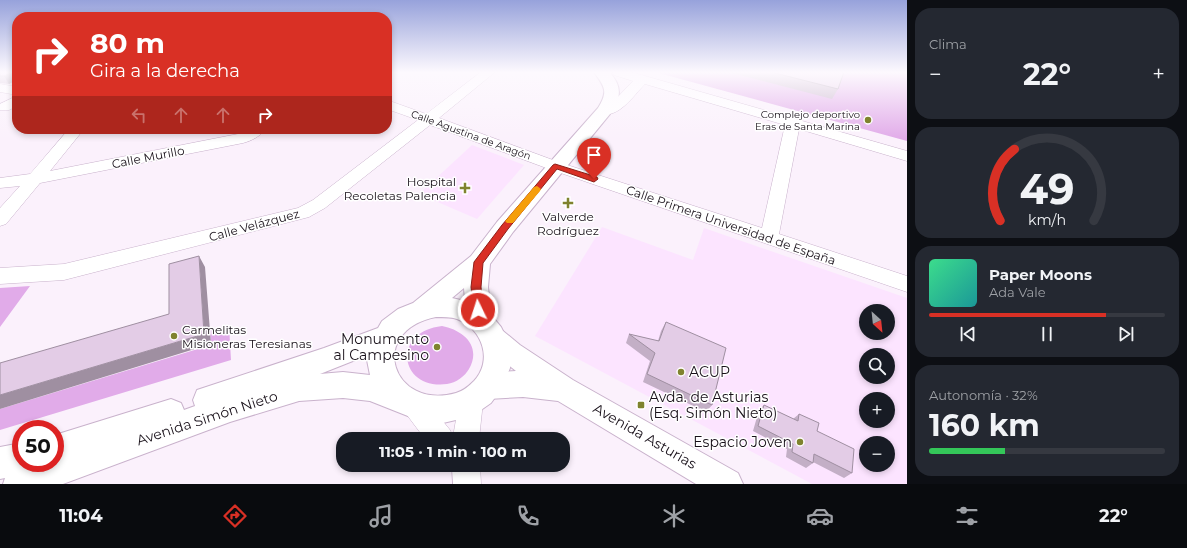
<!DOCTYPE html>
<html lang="es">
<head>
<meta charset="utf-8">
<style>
  body { margin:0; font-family:Montserrat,sans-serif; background:#242831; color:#f1f3f6; height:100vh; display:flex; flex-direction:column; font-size:15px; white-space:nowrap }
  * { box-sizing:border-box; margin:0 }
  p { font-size:13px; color:#9ea1a6 }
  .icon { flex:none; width:22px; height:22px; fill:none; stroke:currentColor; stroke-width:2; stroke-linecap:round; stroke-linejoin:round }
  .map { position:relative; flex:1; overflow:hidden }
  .details { display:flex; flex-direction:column; gap:8px; padding:8px; background:#0d0f14; width:280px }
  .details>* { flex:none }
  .top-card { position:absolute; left:12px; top:12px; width:380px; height:122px; border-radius:16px; box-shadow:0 2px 6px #0003; background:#d93025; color:#fff; overflow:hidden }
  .needle { width:26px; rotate:153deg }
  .fabs { position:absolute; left:859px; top:304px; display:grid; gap:8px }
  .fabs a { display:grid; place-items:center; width:36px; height:36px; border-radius:50%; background:#171b24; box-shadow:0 2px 6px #0003; font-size:20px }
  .speed { position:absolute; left:12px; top:420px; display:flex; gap:8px; font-size:20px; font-weight:700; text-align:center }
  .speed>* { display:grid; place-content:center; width:52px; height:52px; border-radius:50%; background:#171b24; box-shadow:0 2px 6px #0003; line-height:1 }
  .speed .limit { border:6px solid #d22; background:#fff; color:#111 }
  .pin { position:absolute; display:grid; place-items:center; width:34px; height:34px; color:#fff; margin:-41px -17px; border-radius:50% 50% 50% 0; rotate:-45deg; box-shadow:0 0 4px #0007 }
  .pin .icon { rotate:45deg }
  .me { position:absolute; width:44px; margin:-22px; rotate:356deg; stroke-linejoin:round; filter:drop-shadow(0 0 3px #0008) }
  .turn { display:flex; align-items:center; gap:14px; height:84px; padding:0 12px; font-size:18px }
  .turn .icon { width:52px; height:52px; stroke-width:2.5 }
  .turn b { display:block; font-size:28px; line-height:34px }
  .lanes { display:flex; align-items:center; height:38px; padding:0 12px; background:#0003; justify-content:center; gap:20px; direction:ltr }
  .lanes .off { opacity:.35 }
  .big { font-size:30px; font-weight:700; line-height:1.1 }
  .details .tile { flex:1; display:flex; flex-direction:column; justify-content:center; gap:6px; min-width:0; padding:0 14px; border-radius:16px; background:#242831 }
  .details .dial { align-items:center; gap:0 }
  .dial svg { height:104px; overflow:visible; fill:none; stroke:#363941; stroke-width:7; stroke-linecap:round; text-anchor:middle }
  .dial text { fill:#f1f3f6; stroke:none }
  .song { display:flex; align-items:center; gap:12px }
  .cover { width:48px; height:48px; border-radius:6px; background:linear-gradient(135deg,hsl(150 70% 55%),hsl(180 70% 35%)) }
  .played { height:4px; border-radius:2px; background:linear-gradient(90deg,#d93025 75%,#363941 75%) }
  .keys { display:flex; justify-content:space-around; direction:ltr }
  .heat { display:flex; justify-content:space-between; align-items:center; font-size:22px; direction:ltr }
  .charge { height:6px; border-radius:3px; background:linear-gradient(90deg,#34c759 32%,#363941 0) }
  .trip { position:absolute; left:336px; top:432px; width:234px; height:40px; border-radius:16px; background:#171b24; box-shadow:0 2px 6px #0003; font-weight:700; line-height:40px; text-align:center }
  .tabs { display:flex; height:64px; justify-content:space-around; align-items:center; background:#090b0e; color:#9ea1a6 }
  .tabs .icon { width:28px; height:28px }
  .tabs .active { color:#d93025 }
  .tabs b { font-size:18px; color:#f1f3f6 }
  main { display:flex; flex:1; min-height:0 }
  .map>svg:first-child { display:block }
</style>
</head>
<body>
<main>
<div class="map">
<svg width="907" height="484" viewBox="0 0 907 484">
  <rect width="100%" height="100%" fill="#fbf1fc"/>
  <!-- built -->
  <path fill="#fce4ff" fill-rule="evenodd" d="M472 145 524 165 477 219 419 194Z
    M602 227 693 260 704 228 907 298V484H812L535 336ZM866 311H888V333H866ZM866 355H888V377H866ZM866 399H888V421H866ZM866 443H888V465H866Z"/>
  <!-- green -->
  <path fill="#e1abe9" d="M655 72H907V141Z
    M30 286 0 327V288Z
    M229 326 231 360 0 430V409L211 345 210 330Z
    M442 326C463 330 482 346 469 369 465 376 456 383 447 384 399 390 391 332 442 326Z"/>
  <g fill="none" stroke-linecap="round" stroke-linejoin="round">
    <!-- street casing -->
    <g stroke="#c9b2cc" stroke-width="1">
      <path id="street" d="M481 72H495L439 118 561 163 762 228 785 125 645 84C633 96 619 119 599 114L597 111 599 108 613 102 633 81 614 75 612 72H631L907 151V161L799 129 779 234 907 276V292L549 169 430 125 325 208 309 217 64 280 0 284V268L64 264 298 208 313 200 418 120 387 109V100L426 114Z
        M0 84 17 87V95L0 92Z
        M17 96V106L9 110H0V104Z
        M69 129H84L50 171 238 134 247 129H265C261 136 251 141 243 143L40 183 6 224 0 226V208L20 186 0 188V178L30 174Z
        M471 390 480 394 483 402 479 439H425L407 415 403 407 407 399 416 395 425 399 450 430 453 437 459 402 462 394Z
        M452 465H480L481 484H453Z"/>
    </g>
    <!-- secondary casing -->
    <g stroke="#c9b2cc" stroke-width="2">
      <path id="secondary" d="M594 72H609C623 86 621 99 610 114L513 232 490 264 488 287 491 315 501 327 505 335 509 346 511 357 510 368 502 388 491 403 481 410 460 419 443 423 423 422 370 401 343 398 299 401 230 422 63 484H3L5 478 0 479V447L21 443V463H55V435L171 399 181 403 184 410 195 406 193 400 197 390 324 348 378 328 382 321 398 309 413 303 471 256 497 222 598 108C609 91 604 86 594 72ZM464 288 465 301 452 298ZM436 317C443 317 451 317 457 319 483 329 493 361 474 381 469 386 463 391 456 393 392 411 366 331 436 317ZM368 355 367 360 370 375 343 372 320 374Z"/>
    </g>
    <!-- primary casing -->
    <g stroke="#c9b2cc" stroke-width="2">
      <path id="primary" d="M494 328 503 331 520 345 573 380 738 473 743 484H696L558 401 523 397 488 399 478 395 474 386 478 377 488 373 516 371 485 347 481 339 485 331Z"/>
    </g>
    <!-- street -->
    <use href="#street" fill="#fff" fill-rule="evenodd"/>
    <!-- secondary -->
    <use href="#secondary" fill="#fff" fill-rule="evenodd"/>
    <!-- primary -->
    <use href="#primary" fill="#fff" fill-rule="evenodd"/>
  </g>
  <!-- wall -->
  <path fill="#c3afc6" d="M0 72H17L9 84 0 83Z
    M728 72H844L838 89 832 99Z
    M666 322 712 405 706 412 643 382 650 361 626 343 629 334 658 341 661 331Z
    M764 405 793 419 799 414 817 431 852 473 844 478 813 462V463L806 468 786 457 787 449 753 431 759 410Z"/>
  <!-- shaded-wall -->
  <path fill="#9f8fa1" d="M13 72H17V80L9 84 4 76Z
    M199 256 205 267 211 344 0 409V395L204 334Z"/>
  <!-- building -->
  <path fill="#e3cce6" stroke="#9f8fa1" d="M0 72H13L4 76H0Z
    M771 72H844L838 89Z
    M199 256 204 334 0 395V363L169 314V264Z
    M666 322 726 348 712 405 647 374 655 353 629 334 659 341Z
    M764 405 798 421 799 414 819 423 817 431 854 449 852 473 814 454 813 463 792 452 793 444 758 426Z"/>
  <!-- sky -->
  <linearGradient id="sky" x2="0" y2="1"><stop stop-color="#97a2db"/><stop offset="0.52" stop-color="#fdf9fe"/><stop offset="1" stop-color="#fdf9fe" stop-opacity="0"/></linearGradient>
  <rect width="907" height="139" fill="url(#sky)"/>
  <!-- route -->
  <path fill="#d93025" stroke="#8d1f18" d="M555 164 597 177 598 179 594 182 557 169 508 229 483 263 481 287 483 310 481 313 478 314 474 313 471 287 474 262 502 225 553 165Z"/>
  <!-- slow -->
  <path fill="#f59e0b" d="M537 186 541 189 540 191 513 223H507L505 221 507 219 534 187Z"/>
  <!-- markers -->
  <g fill="#7f832e" stroke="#fff" stroke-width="1.5">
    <circle cx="868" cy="120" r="4"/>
    <path d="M463 182h4v4h4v4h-4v4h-4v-4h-4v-4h4z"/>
    <path d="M566 197h4v4h4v4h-4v4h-4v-4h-4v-4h4z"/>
    <circle cx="174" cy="336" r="4"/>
    <circle cx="437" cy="347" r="4"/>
    <circle cx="681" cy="372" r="4"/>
    <rect x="637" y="401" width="8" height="8" rx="2"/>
    <circle cx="800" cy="442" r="4"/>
  </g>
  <g text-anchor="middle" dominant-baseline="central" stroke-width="3" stroke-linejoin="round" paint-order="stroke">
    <!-- far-poi labels -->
    <g font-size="10" fill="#181019" stroke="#fff" text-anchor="end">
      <text x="860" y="114">Complejo deportivo<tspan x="860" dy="12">Eras de Santa Marina</tspan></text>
    </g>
    <!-- far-street labels -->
    <g font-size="10" fill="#181019" stroke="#fff">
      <text transform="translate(471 135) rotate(20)">Calle Agustina de Aragón</text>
    </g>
    <!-- street labels -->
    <g font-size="12" fill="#181019" stroke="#fff">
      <text transform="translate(148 157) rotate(-11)">Calle Murillo</text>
      <text transform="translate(254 225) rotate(-15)">Calle Velázquez</text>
      <text transform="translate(731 225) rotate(19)">Calle Primera Universidad de España</text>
    </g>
    <!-- poi labels -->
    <g font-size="12" fill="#181019" stroke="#fff" text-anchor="end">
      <text x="456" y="181">Hospital<tspan x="456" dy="14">Recoletas Palencia</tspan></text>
      <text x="568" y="216" text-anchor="middle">Valverde<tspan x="568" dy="14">Rodríguez</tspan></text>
      <text x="182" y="329" text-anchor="start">Carmelitas<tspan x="182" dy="14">Misioneras Teresianas</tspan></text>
    </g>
    <!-- near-poi labels -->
    <g font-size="14" fill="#181019" stroke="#fff" text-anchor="end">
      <text x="429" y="339">Monumento<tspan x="429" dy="16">al Campesino</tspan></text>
      <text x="689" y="372" text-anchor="start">ACUP</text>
      <text x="649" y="397" text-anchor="start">Avda. de Asturias<tspan x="649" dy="16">(Esq. Simón Nieto)</tspan></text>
      <text x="792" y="442">Espacio Joven</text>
    </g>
    <!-- near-street labels -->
    <g font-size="14" fill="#181019" stroke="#fff">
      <text transform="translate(207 418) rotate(-18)">Avenida Simón Nieto</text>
      <text transform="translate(645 436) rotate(30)">Avenida Asturias</text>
    </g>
  </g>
</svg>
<div class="fabs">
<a><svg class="needle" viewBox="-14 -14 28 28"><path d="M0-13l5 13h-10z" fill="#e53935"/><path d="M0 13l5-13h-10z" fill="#9ea1a6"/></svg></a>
<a><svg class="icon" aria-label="search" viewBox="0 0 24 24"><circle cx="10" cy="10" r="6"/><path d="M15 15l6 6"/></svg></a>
<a>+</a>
<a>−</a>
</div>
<div class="speed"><div class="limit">50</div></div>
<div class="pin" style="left:594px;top:179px;background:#d93025"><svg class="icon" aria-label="arrive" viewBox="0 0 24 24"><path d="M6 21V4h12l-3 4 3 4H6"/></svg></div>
<svg class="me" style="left:478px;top:310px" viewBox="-20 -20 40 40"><circle r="17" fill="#d93025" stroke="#fff" stroke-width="3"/><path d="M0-11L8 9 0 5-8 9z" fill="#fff"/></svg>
<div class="trip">11:05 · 1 min · 100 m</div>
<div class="top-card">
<div class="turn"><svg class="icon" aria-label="right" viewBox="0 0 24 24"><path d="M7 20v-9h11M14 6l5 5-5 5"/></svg><div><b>80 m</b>Gira a la derecha</div></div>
<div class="lanes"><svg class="icon off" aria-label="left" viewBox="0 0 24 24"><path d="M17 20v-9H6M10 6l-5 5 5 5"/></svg><svg class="icon off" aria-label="ahead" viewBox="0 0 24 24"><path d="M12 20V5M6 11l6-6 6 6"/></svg><svg class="icon off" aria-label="ahead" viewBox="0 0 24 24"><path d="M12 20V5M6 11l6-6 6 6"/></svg><svg class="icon" aria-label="right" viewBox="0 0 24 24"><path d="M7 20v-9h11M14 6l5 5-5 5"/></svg></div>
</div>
</div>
<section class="details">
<div class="tile"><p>Clima</p>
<div class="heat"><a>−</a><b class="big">22°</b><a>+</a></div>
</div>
<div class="tile dial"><svg viewBox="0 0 100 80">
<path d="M14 69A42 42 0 1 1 86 69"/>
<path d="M14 69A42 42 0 0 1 25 14" stroke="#d93025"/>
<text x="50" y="56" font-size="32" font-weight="700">49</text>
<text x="50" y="72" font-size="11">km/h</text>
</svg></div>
<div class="tile">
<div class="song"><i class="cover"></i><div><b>Paper Moons</b><p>Ada Vale</p></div></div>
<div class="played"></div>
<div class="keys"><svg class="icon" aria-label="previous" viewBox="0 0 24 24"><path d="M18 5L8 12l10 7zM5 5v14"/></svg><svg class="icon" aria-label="pause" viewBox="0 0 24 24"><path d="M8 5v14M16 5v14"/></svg><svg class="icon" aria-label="next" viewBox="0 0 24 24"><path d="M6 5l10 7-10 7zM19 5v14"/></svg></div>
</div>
<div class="tile"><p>Autonomía · 32%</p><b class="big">160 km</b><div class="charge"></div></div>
</section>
</main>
<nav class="tabs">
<b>11:04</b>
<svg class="icon active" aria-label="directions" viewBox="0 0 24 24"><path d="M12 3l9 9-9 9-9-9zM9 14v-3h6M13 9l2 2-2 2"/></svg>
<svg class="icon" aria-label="music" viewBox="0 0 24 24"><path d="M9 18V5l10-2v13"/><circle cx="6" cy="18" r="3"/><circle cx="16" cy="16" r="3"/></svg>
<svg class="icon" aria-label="phone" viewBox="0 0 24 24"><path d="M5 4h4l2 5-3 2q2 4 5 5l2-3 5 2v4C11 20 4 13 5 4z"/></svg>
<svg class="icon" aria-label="climate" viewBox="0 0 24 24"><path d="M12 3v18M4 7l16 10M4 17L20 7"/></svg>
<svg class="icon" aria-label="car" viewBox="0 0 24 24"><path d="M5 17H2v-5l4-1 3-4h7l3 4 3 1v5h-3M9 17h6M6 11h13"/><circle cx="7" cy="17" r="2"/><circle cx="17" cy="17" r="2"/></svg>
<svg class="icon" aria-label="filters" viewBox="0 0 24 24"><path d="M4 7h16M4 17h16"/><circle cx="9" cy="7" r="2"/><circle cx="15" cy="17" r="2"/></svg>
<b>22°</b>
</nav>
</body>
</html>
